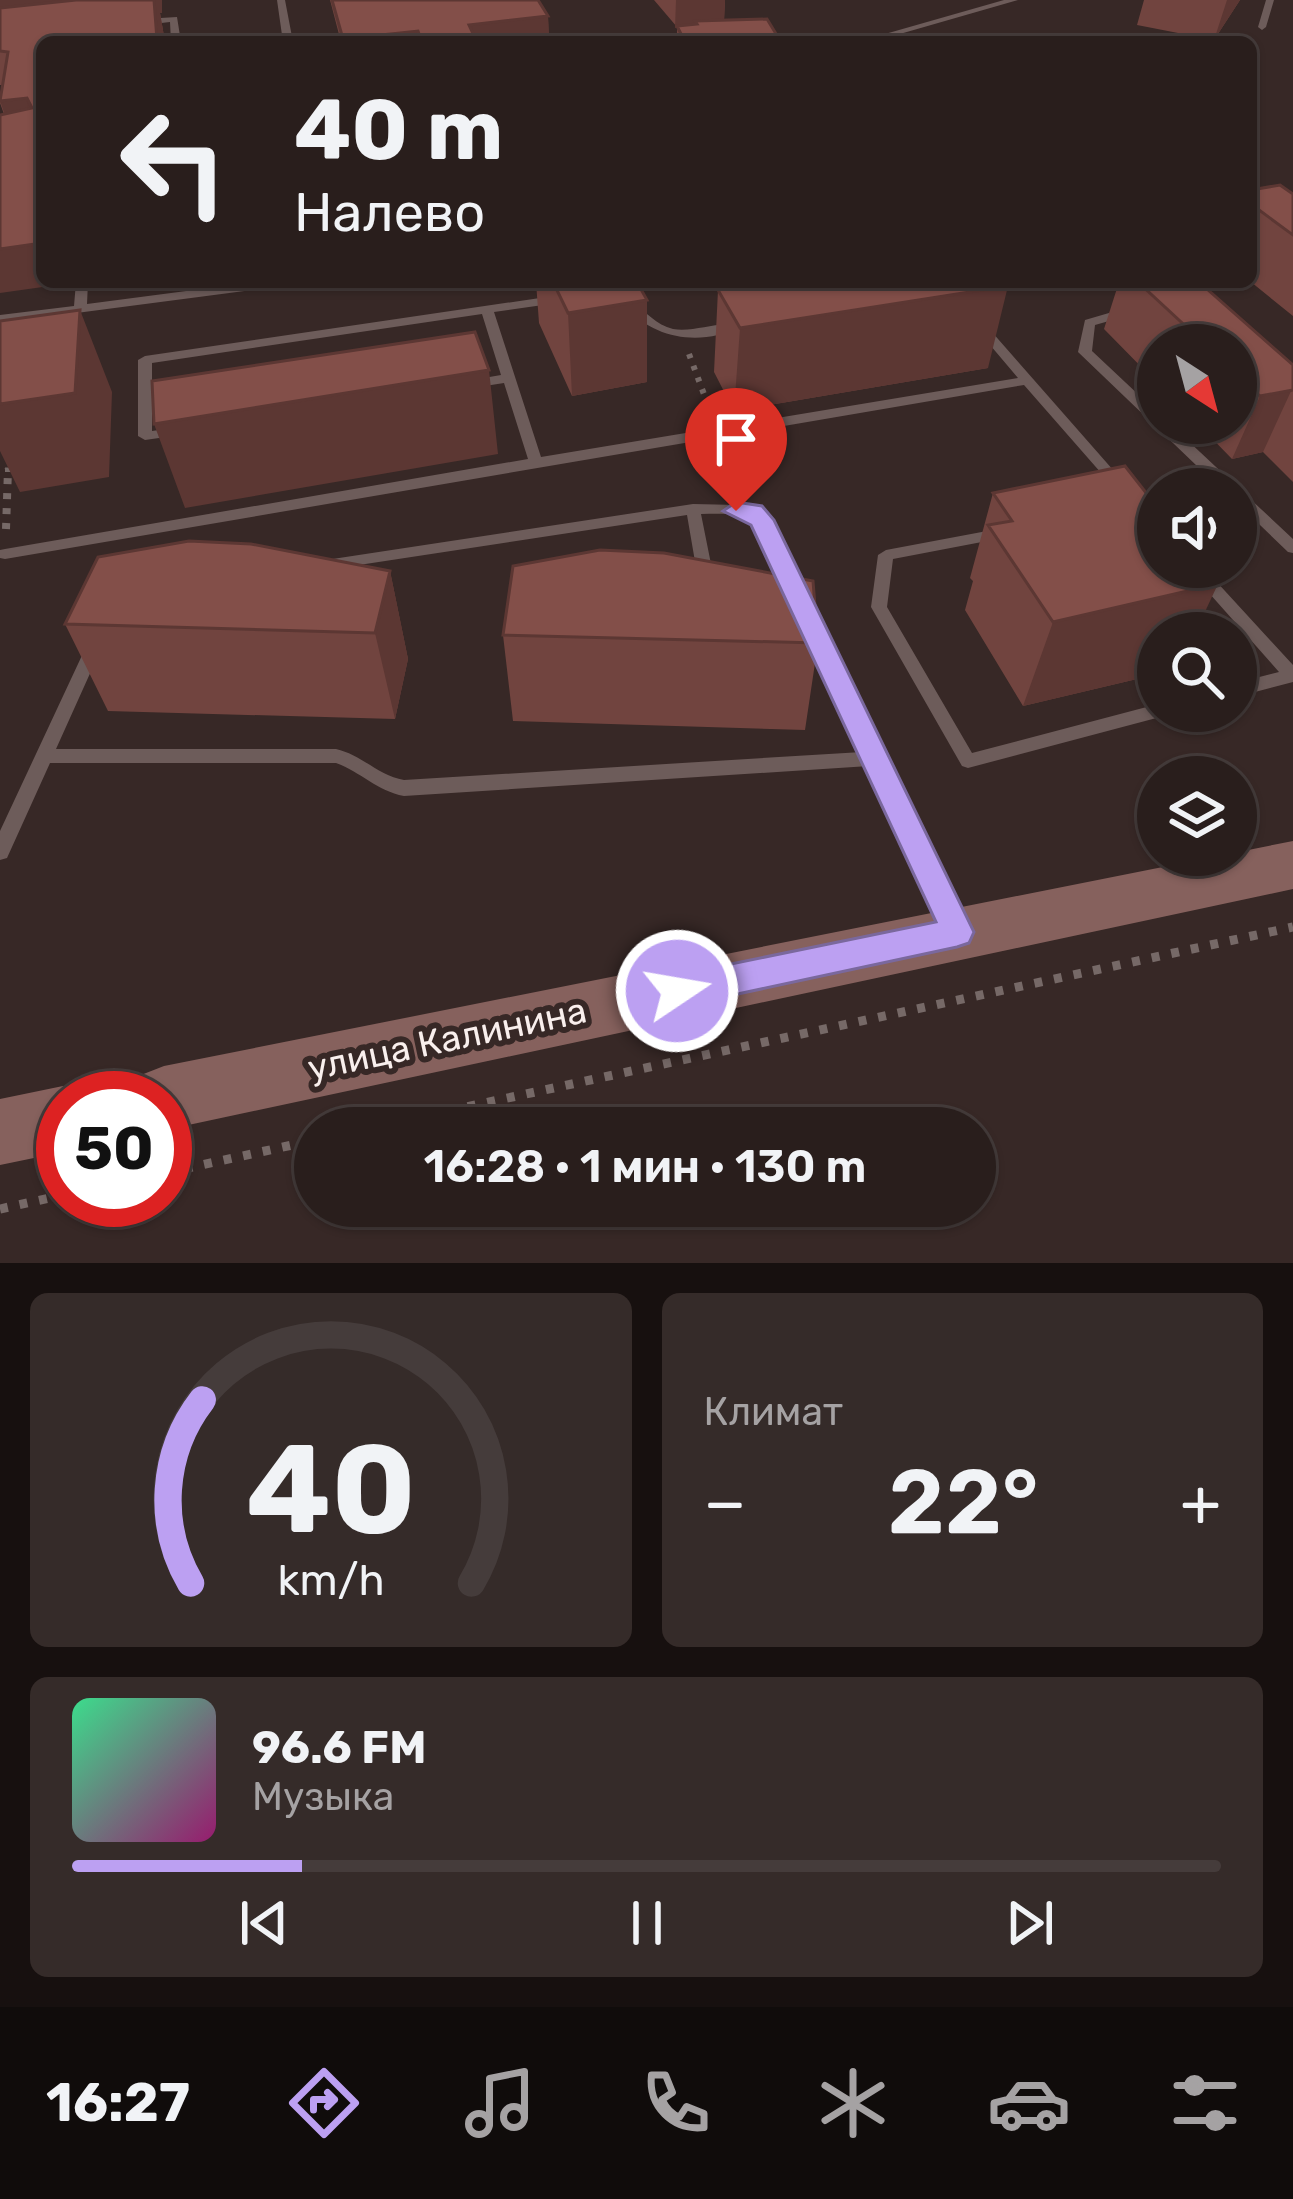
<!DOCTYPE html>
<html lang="ru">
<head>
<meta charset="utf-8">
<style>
  body { margin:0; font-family:Rubik,sans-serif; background:#352b29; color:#f1f3f6; height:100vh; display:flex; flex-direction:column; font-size:45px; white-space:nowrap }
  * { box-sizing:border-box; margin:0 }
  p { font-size:39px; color:#a5a2a3 }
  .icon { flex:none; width:66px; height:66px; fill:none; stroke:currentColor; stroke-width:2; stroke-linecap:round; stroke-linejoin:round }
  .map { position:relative; height:1263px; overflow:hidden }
  .sheet { display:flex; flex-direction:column; gap:30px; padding:30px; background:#17100f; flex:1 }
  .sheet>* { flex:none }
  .top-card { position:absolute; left:36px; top:36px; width:1221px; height:252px; border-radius:18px; box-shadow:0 3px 9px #0004,0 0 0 3px #453c3b; background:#291e1c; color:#f1f3f6; overflow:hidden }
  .needle { width:78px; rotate:144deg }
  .buttons { position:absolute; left:1137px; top:324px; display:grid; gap:24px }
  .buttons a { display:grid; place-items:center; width:120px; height:120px; border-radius:50%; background:#291e1c; box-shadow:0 3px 9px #0004,0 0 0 3px #453c3b; font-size:60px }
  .speed { position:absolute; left:36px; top:1071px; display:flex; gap:24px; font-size:60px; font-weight:700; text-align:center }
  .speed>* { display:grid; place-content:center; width:156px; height:156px; border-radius:50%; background:#291e1c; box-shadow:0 3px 9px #0004,0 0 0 3px #453c3b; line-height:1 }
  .speed .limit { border:18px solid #d22; background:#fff; color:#111 }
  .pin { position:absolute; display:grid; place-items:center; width:102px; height:102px; color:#fff; margin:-123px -51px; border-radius:50% 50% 50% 0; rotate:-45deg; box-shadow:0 0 12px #0007 }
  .pin .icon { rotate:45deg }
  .me { position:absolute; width:132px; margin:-66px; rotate:78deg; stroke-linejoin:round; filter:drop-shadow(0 0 9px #0008) }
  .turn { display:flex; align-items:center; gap:42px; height:252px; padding:0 60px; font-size:54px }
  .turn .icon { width:156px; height:156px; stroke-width:2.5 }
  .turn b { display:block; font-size:84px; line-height:102px }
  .big { font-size:90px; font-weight:600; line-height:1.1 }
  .sheet .card { flex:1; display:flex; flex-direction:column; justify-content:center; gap:18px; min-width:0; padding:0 42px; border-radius:18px; background:#352b29 }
  .sheet .dial { align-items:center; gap:0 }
  .dial svg { height:312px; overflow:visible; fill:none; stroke:#453c3b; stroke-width:7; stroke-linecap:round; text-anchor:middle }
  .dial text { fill:#f1f3f6; stroke:none }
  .song { display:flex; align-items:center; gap:36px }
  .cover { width:144px; height:144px; border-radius:18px; background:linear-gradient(135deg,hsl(150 70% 55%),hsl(320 70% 35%)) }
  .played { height:12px; border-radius:6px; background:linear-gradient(90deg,#bca0f2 20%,#453c3b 20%) }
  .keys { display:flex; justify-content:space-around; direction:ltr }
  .heat { display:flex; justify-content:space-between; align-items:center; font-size:66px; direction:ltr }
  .sheet .tiles { flex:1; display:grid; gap:30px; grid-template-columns:1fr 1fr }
  .card:last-child { grid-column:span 2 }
  .trip { position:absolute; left:294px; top:1107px; width:702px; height:120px; border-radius:60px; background:#291e1c; box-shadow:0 3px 9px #0004,0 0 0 3px #453c3b; font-weight:600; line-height:120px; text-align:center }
  .tabs { display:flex; height:192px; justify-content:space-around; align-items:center; background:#100c0b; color:#a5a2a3 }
  .tabs .icon { width:84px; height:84px }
  .tabs .current { color:#bca0f2 }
  .tabs b { font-size:54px; color:#f1f3f6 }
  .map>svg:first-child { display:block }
</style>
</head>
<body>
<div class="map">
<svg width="1293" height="1263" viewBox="0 0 1293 1263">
  <rect width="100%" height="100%" fill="#372826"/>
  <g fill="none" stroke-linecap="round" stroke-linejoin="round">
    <!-- path-far2 -->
    <path stroke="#766967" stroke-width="6" stroke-dasharray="4.5 8" stroke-linecap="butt" d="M689 354 711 413
      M8 472V460"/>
    <!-- path-far1 -->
    <path stroke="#766967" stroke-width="8" stroke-dasharray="6 9" stroke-linecap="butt" d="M6 529 8 469"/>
    <!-- path -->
    <path stroke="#766967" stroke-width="9" stroke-dasharray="8 12" stroke-linecap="butt" d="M370 1128 1293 927
      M165 1173 315 1140
      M0 1209 63 1195"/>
    <!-- lane -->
    <path fill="#6d5c5a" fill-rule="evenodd" d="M277 0H285L293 42H283Z
      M1004 0H1018L872 42H857Z
      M1266 0H1274L1266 27 1262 30 1258 27Z
      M177 17 181 42H171L170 22 144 25 140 22 144 19Z
      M76 282H88L87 304 255 282H289L283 286 0 323V315L74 306Z
      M634 282H654L618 294 612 290Z
      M560 295 564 296V302L494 312 541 457 1018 378 974 326 980 322 984 323 1128 487 1121 492 1116 490 1024 385 5 559 0 558V550L5 549 528 459 504 383 472 388 465 384 472 380 501 375 482 314 152 363V431L180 427 187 431 180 435 145 440 138 436V360L145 356Z
      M632 303C646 311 656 325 673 329 695 333 721 319 740 327 702 346 655 340 626 307Z
      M1126 308 1132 312 1130 315 1095 325 1092 351 1158 413V423H1169L1293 539V553L1288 552 1236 502V489H1221L1078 352 1085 320Z
      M693 504 738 505 767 516 805 596 803 600H791L756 523C739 512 721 514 701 514L714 579 706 585 698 579 687 515 326 570 318 565 326 560Z
      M1003 528 1011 533 1008 537 893 559 887 607 972 753 1158 704V711H1167L1164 716 968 768 962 766 871 607 878 555 886 550Z
      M1186 567H1203L1293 665V682L1236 697V683L1279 672Z
      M810 619 818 625 961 920 964 926 961 932 954 935 947 932 869 766 404 796C377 791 361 772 336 763H50L7 858 0 860V831L85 649 93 643 101 649 56 749H336C362 755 379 776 404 780L862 752 802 625Z"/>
    <!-- secondary -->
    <path fill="#86615d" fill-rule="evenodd" d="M1293 841V889L165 1130V1098H132L141 1075 164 1066Z
      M63 1086 87 1098H63V1152L0 1165V1099Z"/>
  </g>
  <!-- wall -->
  <path fill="#71443f" d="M0 0H162V13H160L165 42H42L64 284 0 103 2 85H0Z
    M330 0H538L548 16 549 42H341Z
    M654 0H725L724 20 781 42H677V27Z
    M1144 0H1240L1214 40 1137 25Z
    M1251 190 1293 194V316L1251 282Z
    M536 282H637L647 382 572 396 539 323Z
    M1119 282H1199L1293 365V482L1263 452 1232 459 1197 423H1236V345H1158V384L1104 329Z
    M718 290 988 368 734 411 714 372Z
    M993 493 1158 633V674L1023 706 965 610 973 581 970 578Z
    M390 571 408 659 395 719 108 711 65 624Z
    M503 635 818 643 805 730 513 721Z"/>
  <!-- shaded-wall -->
  <path fill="#5c3733" d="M0 0H162V13H160L165 42 0 32Z
    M676 0H725L724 22 695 21V25L675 28Z
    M1227 0H1240L1214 40Z
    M548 16 549 42H471L469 25Z
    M418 31 419 42H343V39Z
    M27 98 41 137 14 140 0 101Z
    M42 243V282H65L64 284 0 293V249Z
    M1008 286 988 368 734 411 740 328Z
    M647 300V382L572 396 568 313Z
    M80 310 112 392 109 477 20 492 0 451V404Z
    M489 370 498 454 185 508 154 424Z
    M1292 389 1263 452 1232 459 1260 396Z
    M390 571 408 659 395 719 375 633Z
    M1218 584 1195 633H1158V674L1023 706 1053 622Z"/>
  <!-- building -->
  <path fill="#834f49" stroke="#5c3733" stroke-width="3" d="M76 0H154L157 40 42 42V243L0 249V115L32 108 27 98 0 101 8 52 0 51V8Z
    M332 0H538L548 16 469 25 477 42H422L418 31 343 39Z
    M767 19 781 42H685L677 26 697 24 695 21Z
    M1280 185 1293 194V235L1251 204V190Z
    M553 282H637L647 300 568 313Z
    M770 282H1005L1008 286 740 328 718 290Z
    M1138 282H1199L1293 365V390L1260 396 1236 373V345H1206Z
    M80 310 75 393 0 404V321Z
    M475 332 489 370 154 424 152 381Z
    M1125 466 1158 508V567H1205L1218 584 1053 622 988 525 1012 521 993 493Z
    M189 541 251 544 390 571 375 633 65 624 98 557Z
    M600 550 664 553 813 581 818 643 503 635 513 566Z"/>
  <!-- route -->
  <path fill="#bca0f2" stroke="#7a689d" stroke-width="3" d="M736 502 762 506 774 520 974 932 969 943 957 947 677 1007 665 1002 660 991 665 979 677 975 936 922 751 525 723 511Z"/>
  <g text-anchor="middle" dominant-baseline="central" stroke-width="12" stroke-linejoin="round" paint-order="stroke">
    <!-- near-street labels -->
    <g font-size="36" fill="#f9efed" stroke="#372826">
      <text transform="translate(447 1039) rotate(-12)">улица Калинина</text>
    </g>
  </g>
</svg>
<div class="buttons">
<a><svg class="needle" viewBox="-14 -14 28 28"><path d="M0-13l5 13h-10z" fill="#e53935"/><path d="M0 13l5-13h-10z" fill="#a5a2a3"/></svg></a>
<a><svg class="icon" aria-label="sound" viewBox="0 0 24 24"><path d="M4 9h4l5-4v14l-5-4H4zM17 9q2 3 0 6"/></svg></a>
<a><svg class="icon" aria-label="search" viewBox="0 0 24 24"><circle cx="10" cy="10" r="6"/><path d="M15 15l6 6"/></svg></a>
<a><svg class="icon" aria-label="layers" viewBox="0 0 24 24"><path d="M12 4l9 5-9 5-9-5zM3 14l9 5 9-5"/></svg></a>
</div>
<div class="speed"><div class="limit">50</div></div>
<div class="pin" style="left:736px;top:511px;background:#d93025"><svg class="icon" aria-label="arrive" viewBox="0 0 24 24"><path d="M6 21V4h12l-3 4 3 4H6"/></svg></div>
<svg class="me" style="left:677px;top:991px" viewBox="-20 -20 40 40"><circle r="17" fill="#bca0f2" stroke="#fff" stroke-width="3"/><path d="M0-11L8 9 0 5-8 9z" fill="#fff"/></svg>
<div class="trip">16:28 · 1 мин · 130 m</div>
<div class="top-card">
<div class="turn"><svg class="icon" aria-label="left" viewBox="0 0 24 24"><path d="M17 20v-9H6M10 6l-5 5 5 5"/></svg><div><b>40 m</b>Налево</div></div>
</div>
</div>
<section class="sheet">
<div class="tiles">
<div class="card dial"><svg viewBox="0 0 100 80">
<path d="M14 69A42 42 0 1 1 86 69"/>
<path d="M14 69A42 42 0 0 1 17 22" stroke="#bca0f2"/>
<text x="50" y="56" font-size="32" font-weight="700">40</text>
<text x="50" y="72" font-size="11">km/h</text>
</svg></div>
<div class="card"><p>Климат</p>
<div class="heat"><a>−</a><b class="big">22°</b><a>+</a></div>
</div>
<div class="card">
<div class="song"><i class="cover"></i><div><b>96.6 FM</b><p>Музыка</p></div></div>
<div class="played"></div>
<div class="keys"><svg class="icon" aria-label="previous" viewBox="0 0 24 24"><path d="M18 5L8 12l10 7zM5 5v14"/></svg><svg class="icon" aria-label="pause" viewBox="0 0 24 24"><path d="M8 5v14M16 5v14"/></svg><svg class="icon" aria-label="next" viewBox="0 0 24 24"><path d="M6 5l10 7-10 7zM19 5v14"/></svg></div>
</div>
</div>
</section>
<nav class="tabs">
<b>16:27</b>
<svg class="icon current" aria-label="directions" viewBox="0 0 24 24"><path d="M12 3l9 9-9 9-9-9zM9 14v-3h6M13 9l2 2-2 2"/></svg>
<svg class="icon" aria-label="music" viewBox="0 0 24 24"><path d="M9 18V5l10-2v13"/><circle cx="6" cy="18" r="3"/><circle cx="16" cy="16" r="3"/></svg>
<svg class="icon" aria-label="phone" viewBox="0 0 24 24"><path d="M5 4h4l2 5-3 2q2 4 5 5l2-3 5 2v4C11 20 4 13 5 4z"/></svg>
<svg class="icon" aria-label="climate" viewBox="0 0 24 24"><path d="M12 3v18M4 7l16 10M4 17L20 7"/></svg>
<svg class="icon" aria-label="car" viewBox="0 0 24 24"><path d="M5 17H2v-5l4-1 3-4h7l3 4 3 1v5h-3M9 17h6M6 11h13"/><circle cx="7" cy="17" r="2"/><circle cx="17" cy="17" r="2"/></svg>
<svg class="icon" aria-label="filters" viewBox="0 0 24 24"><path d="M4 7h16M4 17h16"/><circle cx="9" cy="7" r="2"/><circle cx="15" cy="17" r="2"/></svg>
</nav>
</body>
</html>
